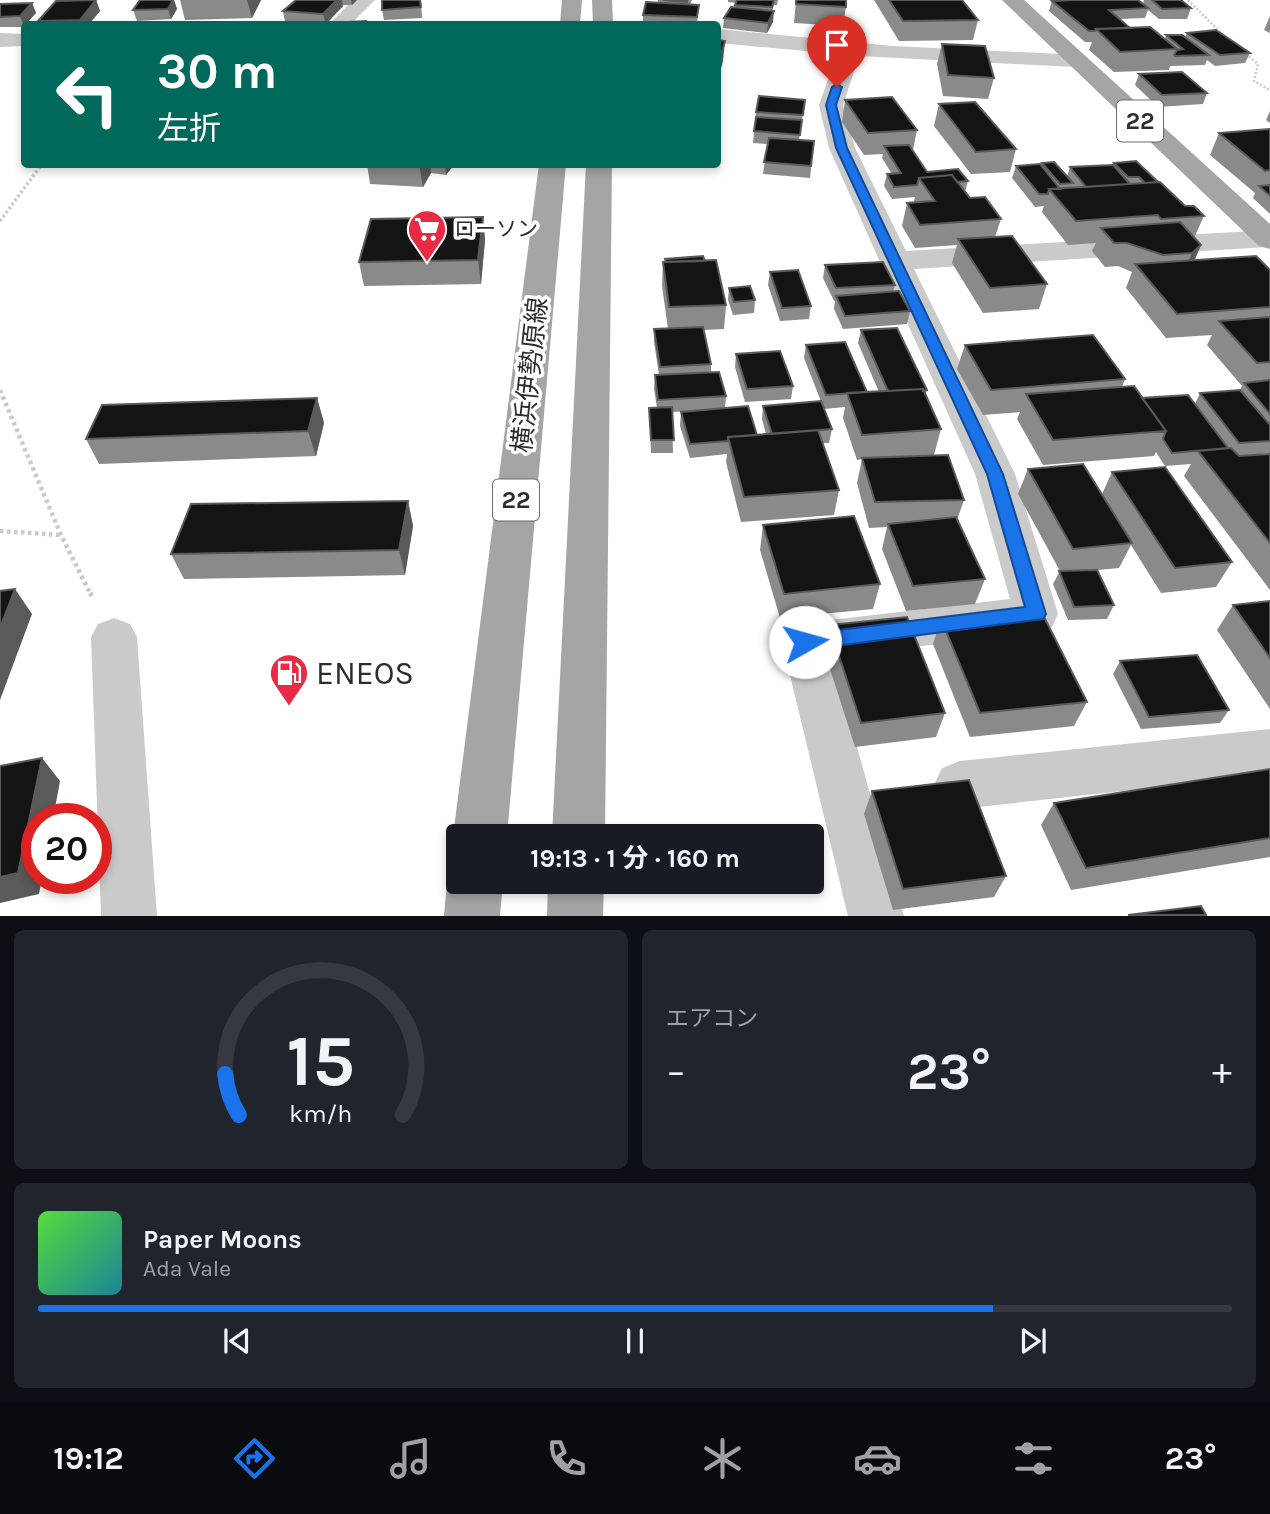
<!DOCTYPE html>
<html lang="ja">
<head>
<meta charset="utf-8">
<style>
  body { margin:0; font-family:Karla,"Noto Sans JP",sans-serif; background:#20242c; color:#f1f3f6; height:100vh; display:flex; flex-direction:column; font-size:26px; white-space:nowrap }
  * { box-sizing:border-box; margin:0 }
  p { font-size:23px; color:#9ea1a6 }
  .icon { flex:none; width:38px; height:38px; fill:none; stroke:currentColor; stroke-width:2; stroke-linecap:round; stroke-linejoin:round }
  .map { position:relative; height:916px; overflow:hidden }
  .details { display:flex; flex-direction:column; gap:14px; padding:14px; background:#0d0f14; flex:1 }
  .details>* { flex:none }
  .top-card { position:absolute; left:21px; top:21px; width:700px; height:147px; border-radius:7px; box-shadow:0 4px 10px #0003; background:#00695c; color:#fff; overflow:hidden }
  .speed { position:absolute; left:21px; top:803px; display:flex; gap:14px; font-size:35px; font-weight:700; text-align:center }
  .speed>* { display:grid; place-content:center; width:91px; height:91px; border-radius:50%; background:#171b24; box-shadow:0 4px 10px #0003; line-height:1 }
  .speed .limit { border:10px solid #d22; background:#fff; color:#111 }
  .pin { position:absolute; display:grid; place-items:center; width:60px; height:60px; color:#fff; margin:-72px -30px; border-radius:50% 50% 50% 0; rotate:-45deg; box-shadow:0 0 7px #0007 }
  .pin .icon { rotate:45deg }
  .me { position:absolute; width:77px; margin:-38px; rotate:83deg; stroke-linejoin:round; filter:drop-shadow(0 0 5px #0008) }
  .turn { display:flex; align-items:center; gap:24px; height:147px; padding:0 21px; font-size:32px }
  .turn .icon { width:91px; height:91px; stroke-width:2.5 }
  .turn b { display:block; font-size:49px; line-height:60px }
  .big { font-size:52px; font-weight:700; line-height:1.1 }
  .details .tile { flex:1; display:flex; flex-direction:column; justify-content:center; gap:10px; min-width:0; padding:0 24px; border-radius:10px; background:#20242c }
  .details .dial { align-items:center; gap:0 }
  .dial svg { height:182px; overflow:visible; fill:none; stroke:#363941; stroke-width:7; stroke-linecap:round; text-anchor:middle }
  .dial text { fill:#f1f3f6; stroke:none }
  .song { display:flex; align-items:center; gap:21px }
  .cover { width:84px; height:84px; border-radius:10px; background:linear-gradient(135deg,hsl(110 70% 55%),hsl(190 70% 35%)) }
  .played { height:7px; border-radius:4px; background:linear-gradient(90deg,#1a73e8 80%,#363941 80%) }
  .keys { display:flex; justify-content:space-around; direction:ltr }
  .heat { display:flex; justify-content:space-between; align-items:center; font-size:38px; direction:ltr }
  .details .tiles { flex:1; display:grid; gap:14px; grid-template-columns:1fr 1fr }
  .tile:last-child { grid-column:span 2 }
  .trip { position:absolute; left:446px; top:824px; width:378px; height:70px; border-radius:7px; background:#171b24; box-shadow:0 4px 10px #0003; font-weight:700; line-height:70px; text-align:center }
  .menu { display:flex; height:112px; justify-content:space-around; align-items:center; background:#090b0e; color:#9ea1a6 }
  .menu .icon { width:49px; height:49px }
  .menu .current { color:#1a73e8 }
  .menu b { font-size:32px; color:#f1f3f6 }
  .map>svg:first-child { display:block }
</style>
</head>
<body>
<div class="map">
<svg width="1270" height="916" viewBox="0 0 1270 916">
  <rect width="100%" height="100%" fill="#fff"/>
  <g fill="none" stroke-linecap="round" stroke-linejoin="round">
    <!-- path-far3 -->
    <path stroke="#cacaca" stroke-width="2.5" stroke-dasharray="2 2" stroke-linecap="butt" d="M1188 0 1225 37
      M1246 54 1258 64 1254 81 1270 90"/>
    <!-- path-far2 -->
    <path stroke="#cacaca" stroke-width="3.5" stroke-dasharray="2.5 2.5" stroke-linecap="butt" d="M0 221 42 164"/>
    <!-- path-far1 -->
    <path stroke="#cacaca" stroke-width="4.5" stroke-dasharray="3.5 3.5" stroke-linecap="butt" d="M0 390 61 535 91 595
      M0 531 61 535"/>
    <!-- path -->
    <path stroke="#cacaca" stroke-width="5" stroke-dasharray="4.5 4.5" stroke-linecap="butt" d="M90 593 92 596"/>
    <!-- minor -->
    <path fill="#cacaca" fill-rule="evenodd" d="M353 0H375L351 24H329Z
      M718 29 893 46 1082 55 1085 60 1082 65 1074 67 859 56 843 105 855 148 906 251 1270 230V246L1267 247 914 269 1015 474 1058 614 1052 627 1036 632 832 657 904 916H848L782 642 789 629 805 623 1010 599 975 474 829 148 819 105 837 54 718 43Z
      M0 33 24 34V46L0 47Z
      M114 618 130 624 137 637 157 916H101L91 637 98 624Z
      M1270 729V775L960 809 942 802 934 785 942 768 960 761Z"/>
    <!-- major -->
    <path fill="#a5a5a5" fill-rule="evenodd" d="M562 0H582L580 24H560Z
      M592 0H612L613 24H593Z
      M1002 0H1024L1270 224V249L1259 246Z
      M539 164H566L507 836H458V848L453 836Z
      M586 164H612L605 836H552Z
      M458 861V882H503L500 916H444L447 882Z
      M548 882H604L603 916H547Z"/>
  </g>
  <!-- wall -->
  <path fill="#8a8a8a" d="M96 0 100 11 89 24H40L38 21Z
    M140 0H174L177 9 171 19 137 21 133 10Z
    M180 0H261L252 18 185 20Z
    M296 0H357L352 5H343V6L327 23 312 24 285 22 283 11Z
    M421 0 422 18 384 20 382 10Z
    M658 0H692L690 4 699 5 697 24H643V15L658 3Z
    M728 0H778L777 5H774L772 11 773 22 767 33 723 28 724 18 735 7 736 3 728 2Z
    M796 0 846 7 843 26 794 23Z
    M874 0H962L978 20 973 40 899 41Z
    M1144 0H1181L1191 8 1187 19H1159L1148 10 1145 18 1120 19 1130 28 1165 39 1166 35 1185 37 1187 33 1250 53 1245 63 1215 66 1207 60 1205 65 1170 66 1169 70 1114 72 1089 50 1092 42H1085L1049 11 1052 1 1143 4Z
    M32 3 36 13 24 24V27H0V4Z
    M1270 16V33L1264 30Z
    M942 44 994 78 988 99 943 96 937 64Z
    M1139 74 1207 93 1203 104 1158 107 1135 85Z
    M805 100 799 140 814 141 810 178 763 174 767 144 753 143 756 112Z
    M845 100 917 130 913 150 927 172 968 181 965 192 970 198 1001 219 995 237 1047 284 1039 309 983 313 952 263 957 245 915 248 902 226 907 203 915 202 914 201 915 197 892 199 884 186 887 174H892L882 158 883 154 864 155 842 122Z
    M939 104 1016 149 1010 172 971 174 934 126Z
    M1270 111V123L1266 120Z
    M1270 129V214L1253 198 1255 193 1210 155 1219 133Z
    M1042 163 1067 177 1070 167 1114 165V163L1158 182 1185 206 1204 216 1194 238 1201 245 1195 260 1270 270V453L1245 456 1270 454V590L1184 476 1191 464 1165 466 1156 452 1154 456 1043 465 1017 419 1020 412 983 415 957 369 965 345 1125 379 1122 387 1142 398 1195 404 1200 393 1240 390 1242 386 1207 345 1212 335 1166 338 1126 288 1132 272 1118 266 1105 267 1092 251 1096 243 1068 245 1042 212 1044 206 1035 207 1012 178 1016 166H1041Z
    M367 164H452L453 166 446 175 431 173 423 187 370 184Z
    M483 217 485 240 481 284 364 286 359 262Z
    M665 259 726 305 724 329 704 330 711 364V372L726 396 725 408 757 435 766 434 762 419 763 406 832 429 829 443H823L839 490 834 515 741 522 726 462 727 454 690 458 680 426 681 412 693 411 672 412 673 453H651L649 408H657L654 389 655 375H659L654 342V329H668L662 286 663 262H665Z
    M825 265 895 285 893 292 910 311 907 324 843 329 834 309 835 301H834L823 278Z
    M770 272 811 306 809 319 780 321 768 285Z
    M729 288 755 300 754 313 733 315 728 300Z
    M861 330 927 390 925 395 941 429 934 455 910 456 964 500 957 520 985 579 975 604 906 611 882 549 887 527 869 528 857 483 862 459 857 460 843 418 845 407 824 409 804 358 806 345 867 392H879L858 343Z
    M736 354 793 386 791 399 745 402 735 367Z
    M317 398 324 423 316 456 99 464 86 439Z
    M1028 469 1102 494 1112 472 1232 562 1216 587 1161 593 1131 545 1119 568 1098 570 1114 605 1107 619 1068 620 1053 584 1060 571 1018 494Z
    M408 501 413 526 405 575 184 579 171 554Z
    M763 525 880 584 873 609 780 618 760 550Z
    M1270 601V709L1217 630 1233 605Z
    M941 619 1087 702 1074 726 970 737 933 644Z
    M829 625 945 713 936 737 855 747 824 650Z
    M1120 661 1229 710 1220 723 1141 729 1113 674Z
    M1270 769V857L1071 890 1041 825 1054 803Z
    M872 791 1006 876 994 897 893 910 864 814Z"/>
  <!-- shaded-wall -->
  <path fill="#5a5a5a" d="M96 0 100 11 89 24H82L80 20Z
    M173 0H174L177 9 171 19 168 9Z
    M247 0H261L252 18Z
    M337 0H342L343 6 326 24 323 14Z
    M351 0H357L352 5Z
    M774 0 771 17 774 11 773 22 767 33 768 23 771 17 772 7Z
    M32 3 36 13 24 26 20 16Z
    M725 41 723 61 718 81V64Z
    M419 164H430L431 173 423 187Z
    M445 164H452L453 166 446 175Z
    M483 217 485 240 481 284 478 260Z
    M1201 245 1190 269 1182 277 1192 253Z
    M317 398 324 423 316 456 308 431Z
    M408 501 413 526 405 575 399 550Z
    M15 589 32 614 0 700V628Z
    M42 758 60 781 53 819H37V878H42L39 894 0 903V877Z"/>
  <!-- building -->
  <path fill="#141414" stroke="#5a5a5a" stroke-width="2" d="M96 0 80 20 38 21 56 1Z
    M140 0H173L168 9 133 10Z
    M296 0H337L323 14 283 11Z
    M382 0H420L421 7 382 10Z
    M663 0H687V2Z
    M737 0H774L772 7 735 5Z
    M796 0H846V7L796 4Z
    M889 0H962L978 20 903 21Z
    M1073 0H1138L1148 8 1109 10 1130 28 1096 29 1095 31H1089L1052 1Z
    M1152 0H1181L1191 8 1162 9Z
    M646 2 699 5 697 17 643 15Z
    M32 3 20 16 0 17V4Z
    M731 7 774 11 768 23 724 18Z
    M366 21 365 24H308H309Z
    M1150 27 1177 49 1120 52 1096 29Z
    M1216 30 1250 53 1220 55 1187 33Z
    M1166 35H1182L1209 55 1175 56 1174 55 1177 50 1183 49Z
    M718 40 725 41 718 64Z
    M942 44 985 46 994 78 948 75Z
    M1182 72 1207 93 1162 95 1139 74Z
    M759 96 805 100 803 115 756 112Z
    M892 97 917 130 868 133 845 100Z
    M975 102 1016 149 976 152 939 104Z
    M756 117 802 120 800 135 754 131Z
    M1270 129V170L1265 171 1219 133Z
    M769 138 814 141 811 166 764 162Z
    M909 145 927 172 958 169 968 181 957 182 952 175 919 178 917 185 894 187 887 174 901 173 884 146Z
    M1136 161 1158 182 1145 183 1139 177H1128L1114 163Z
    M1054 162 1073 183 1060 184 1042 163Z
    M1040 164 1060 189H1049L1048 194H1039L1016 166Z
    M1113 165 1130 184 1086 187 1070 167Z
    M952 175 970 198 985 197 1001 219 920 225 907 203 935 201 919 178Z
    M1160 182 1185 206H1194L1204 216 1161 219 1158 215 1076 221 1049 189Z
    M1270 185V196L1259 186Z
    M483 217 478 260 359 262 371 219Z
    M1180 222 1201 245 1192 253 1163 255 1127 243H1114L1101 228Z
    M1012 236 1047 284 990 288 958 239Z
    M703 256 705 261 666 262 665 259Z
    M1256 256 1270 270V307L1177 314 1135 264Z
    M716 260 726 305 669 307 663 262Z
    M883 262 895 285 836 288 825 265Z
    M798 270 811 306 782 308 770 272Z
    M750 286 755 300 734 302 729 288Z
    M899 291 910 311 845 316 836 296Z
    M1270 317V362L1257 363 1219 321Z
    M703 327 711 364 660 367 654 329Z
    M897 328 927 390 923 391V389L888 391 861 330Z
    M1093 335 1125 379 991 390 965 345Z
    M845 342 867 392 826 395 806 345Z
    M780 351 793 386 747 389 736 354Z
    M719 372 726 396 658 400 655 375Z
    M1270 380V414L1244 383Z
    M1134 386 1166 431 1053 440 1026 394Z
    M923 389 941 429 862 435 847 393Z
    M1240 390 1270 425V441L1239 443 1200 393Z
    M1188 395 1228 448 1172 453 1163 439 1166 431 1142 398Z
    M317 398 308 431 86 439 102 405Z
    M821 401 832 429 772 434 763 406Z
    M748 406 757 435 728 437V441L690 444 681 412Z
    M672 407 674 440H651L649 408Z
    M818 430 839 490 744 497 728 437Z
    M1231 448 1239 456 1270 454V543L1198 451Z
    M948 455 964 500 875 502 862 458Z
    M1083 464 1132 543 1073 549 1028 469Z
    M1165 467 1232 562 1175 568 1112 472Z
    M408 501 399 550 171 554 191 504Z
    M854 516 880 584 784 594 763 525Z
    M956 517 985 579 913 586 888 524Z
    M1097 570 1114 605 1074 607 1059 571Z
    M15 589 0 628V591Z
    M1270 601V658L1233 605Z
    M1040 609 1087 702 980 713 941 619Z
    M907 617 945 713 861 723 829 625Z
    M1197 655 1229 710 1149 717 1120 661Z
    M42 758 18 873 0 877V766Z
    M1270 769V838L1086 868 1054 803Z
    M969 780 1006 876 903 889 872 791Z
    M1201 906 1206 915H1128Z"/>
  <!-- route -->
  <path fill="#1a73e8" stroke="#114b97" stroke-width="2" d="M837 84 842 87 836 105 847 148 1003 474 1046 614 1043 619 805 650 798 647 796 642 798 636 805 634 1025 607 987 474 836 148 826 105 832 87Z"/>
  <!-- icons -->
  <defs>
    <g id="supermarket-pin" transform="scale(2.0125)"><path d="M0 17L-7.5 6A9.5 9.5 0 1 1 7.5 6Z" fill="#e82a45" stroke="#fff"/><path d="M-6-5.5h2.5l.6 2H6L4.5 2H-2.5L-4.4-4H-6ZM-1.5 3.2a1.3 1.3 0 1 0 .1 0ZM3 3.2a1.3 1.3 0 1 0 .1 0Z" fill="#fff"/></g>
    <g id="fuel-pin" transform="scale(2.0125)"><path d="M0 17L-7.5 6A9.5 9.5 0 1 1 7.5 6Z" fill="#e82a45" stroke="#fff"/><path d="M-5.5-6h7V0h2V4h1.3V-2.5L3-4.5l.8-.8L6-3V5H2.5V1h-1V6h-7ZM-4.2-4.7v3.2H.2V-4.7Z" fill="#fff"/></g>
  </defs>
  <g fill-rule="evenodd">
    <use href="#supermarket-pin" x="427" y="229"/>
    <use href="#fuel-pin" x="289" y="673"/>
  </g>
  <g text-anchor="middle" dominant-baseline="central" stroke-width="7" stroke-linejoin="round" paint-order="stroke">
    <!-- far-poi labels -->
    <g font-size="21" fill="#2d2d2d" stroke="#fff" text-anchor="start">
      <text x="454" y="229">ローソン</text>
    </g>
    <!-- shield labels -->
    <g fill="#fff" stroke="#6c6c6c" stroke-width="2">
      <rect x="1117" y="100.5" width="46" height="41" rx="5"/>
      <rect x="493" y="479.5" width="46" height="41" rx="5"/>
    </g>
    <g font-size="24" font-weight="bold" fill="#2d2d2d">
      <text x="1140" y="121">22</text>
      <text x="516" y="500">22</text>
    </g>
    <!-- street labels -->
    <g font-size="26" fill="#2d2d2d" stroke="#fff">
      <text transform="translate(530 375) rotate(-84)">横浜伊勢原線</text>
    </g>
    <!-- near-poi labels -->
    <g font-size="32" fill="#2d2d2d" stroke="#fff" text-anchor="start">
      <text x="316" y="673">ENEOS</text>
    </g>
  </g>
</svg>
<div class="speed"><div class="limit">20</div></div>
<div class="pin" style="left:837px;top:87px;background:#d93025"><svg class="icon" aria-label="arrive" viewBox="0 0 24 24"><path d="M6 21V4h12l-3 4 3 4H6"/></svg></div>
<svg class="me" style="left:805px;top:642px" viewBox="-20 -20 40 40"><circle r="19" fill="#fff"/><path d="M0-13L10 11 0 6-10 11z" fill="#1a73e8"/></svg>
<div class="trip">19:13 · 1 分 · 160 m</div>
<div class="top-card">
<div class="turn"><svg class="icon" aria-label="left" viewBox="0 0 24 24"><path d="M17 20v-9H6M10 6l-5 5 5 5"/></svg><div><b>30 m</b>左折</div></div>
</div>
</div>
<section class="details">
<div class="tiles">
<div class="tile dial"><svg viewBox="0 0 100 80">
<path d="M14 69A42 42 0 1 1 86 69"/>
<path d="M14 69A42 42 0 0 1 8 51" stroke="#1a73e8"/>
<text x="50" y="56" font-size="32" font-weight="700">15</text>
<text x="50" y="72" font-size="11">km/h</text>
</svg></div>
<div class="tile"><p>エアコン</p>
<div class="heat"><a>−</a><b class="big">23°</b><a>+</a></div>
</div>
<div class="tile">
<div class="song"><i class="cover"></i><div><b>Paper Moons</b><p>Ada Vale</p></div></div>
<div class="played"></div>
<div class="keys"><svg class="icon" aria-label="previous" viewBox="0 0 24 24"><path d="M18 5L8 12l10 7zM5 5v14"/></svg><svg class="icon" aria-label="pause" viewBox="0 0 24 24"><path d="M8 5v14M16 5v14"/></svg><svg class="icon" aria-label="next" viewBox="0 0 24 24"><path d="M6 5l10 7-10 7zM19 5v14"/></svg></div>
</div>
</div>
</section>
<nav class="menu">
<b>19:12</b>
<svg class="icon current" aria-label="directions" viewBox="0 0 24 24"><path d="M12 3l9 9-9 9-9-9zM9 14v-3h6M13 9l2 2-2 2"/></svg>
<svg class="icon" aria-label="music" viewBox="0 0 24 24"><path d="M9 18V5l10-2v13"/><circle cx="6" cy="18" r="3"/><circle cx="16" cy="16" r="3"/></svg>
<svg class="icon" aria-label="phone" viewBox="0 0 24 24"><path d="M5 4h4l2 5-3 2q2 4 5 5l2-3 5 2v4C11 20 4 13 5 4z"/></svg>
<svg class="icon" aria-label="climate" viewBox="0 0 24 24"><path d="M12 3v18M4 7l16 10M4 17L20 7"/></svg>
<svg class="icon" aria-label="car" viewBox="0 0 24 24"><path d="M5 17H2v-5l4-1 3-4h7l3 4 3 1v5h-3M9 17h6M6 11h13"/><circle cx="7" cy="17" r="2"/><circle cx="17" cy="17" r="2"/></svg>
<svg class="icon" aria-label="filters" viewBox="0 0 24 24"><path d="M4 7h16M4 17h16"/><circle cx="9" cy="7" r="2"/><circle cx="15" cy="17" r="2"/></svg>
<b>23°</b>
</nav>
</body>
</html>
